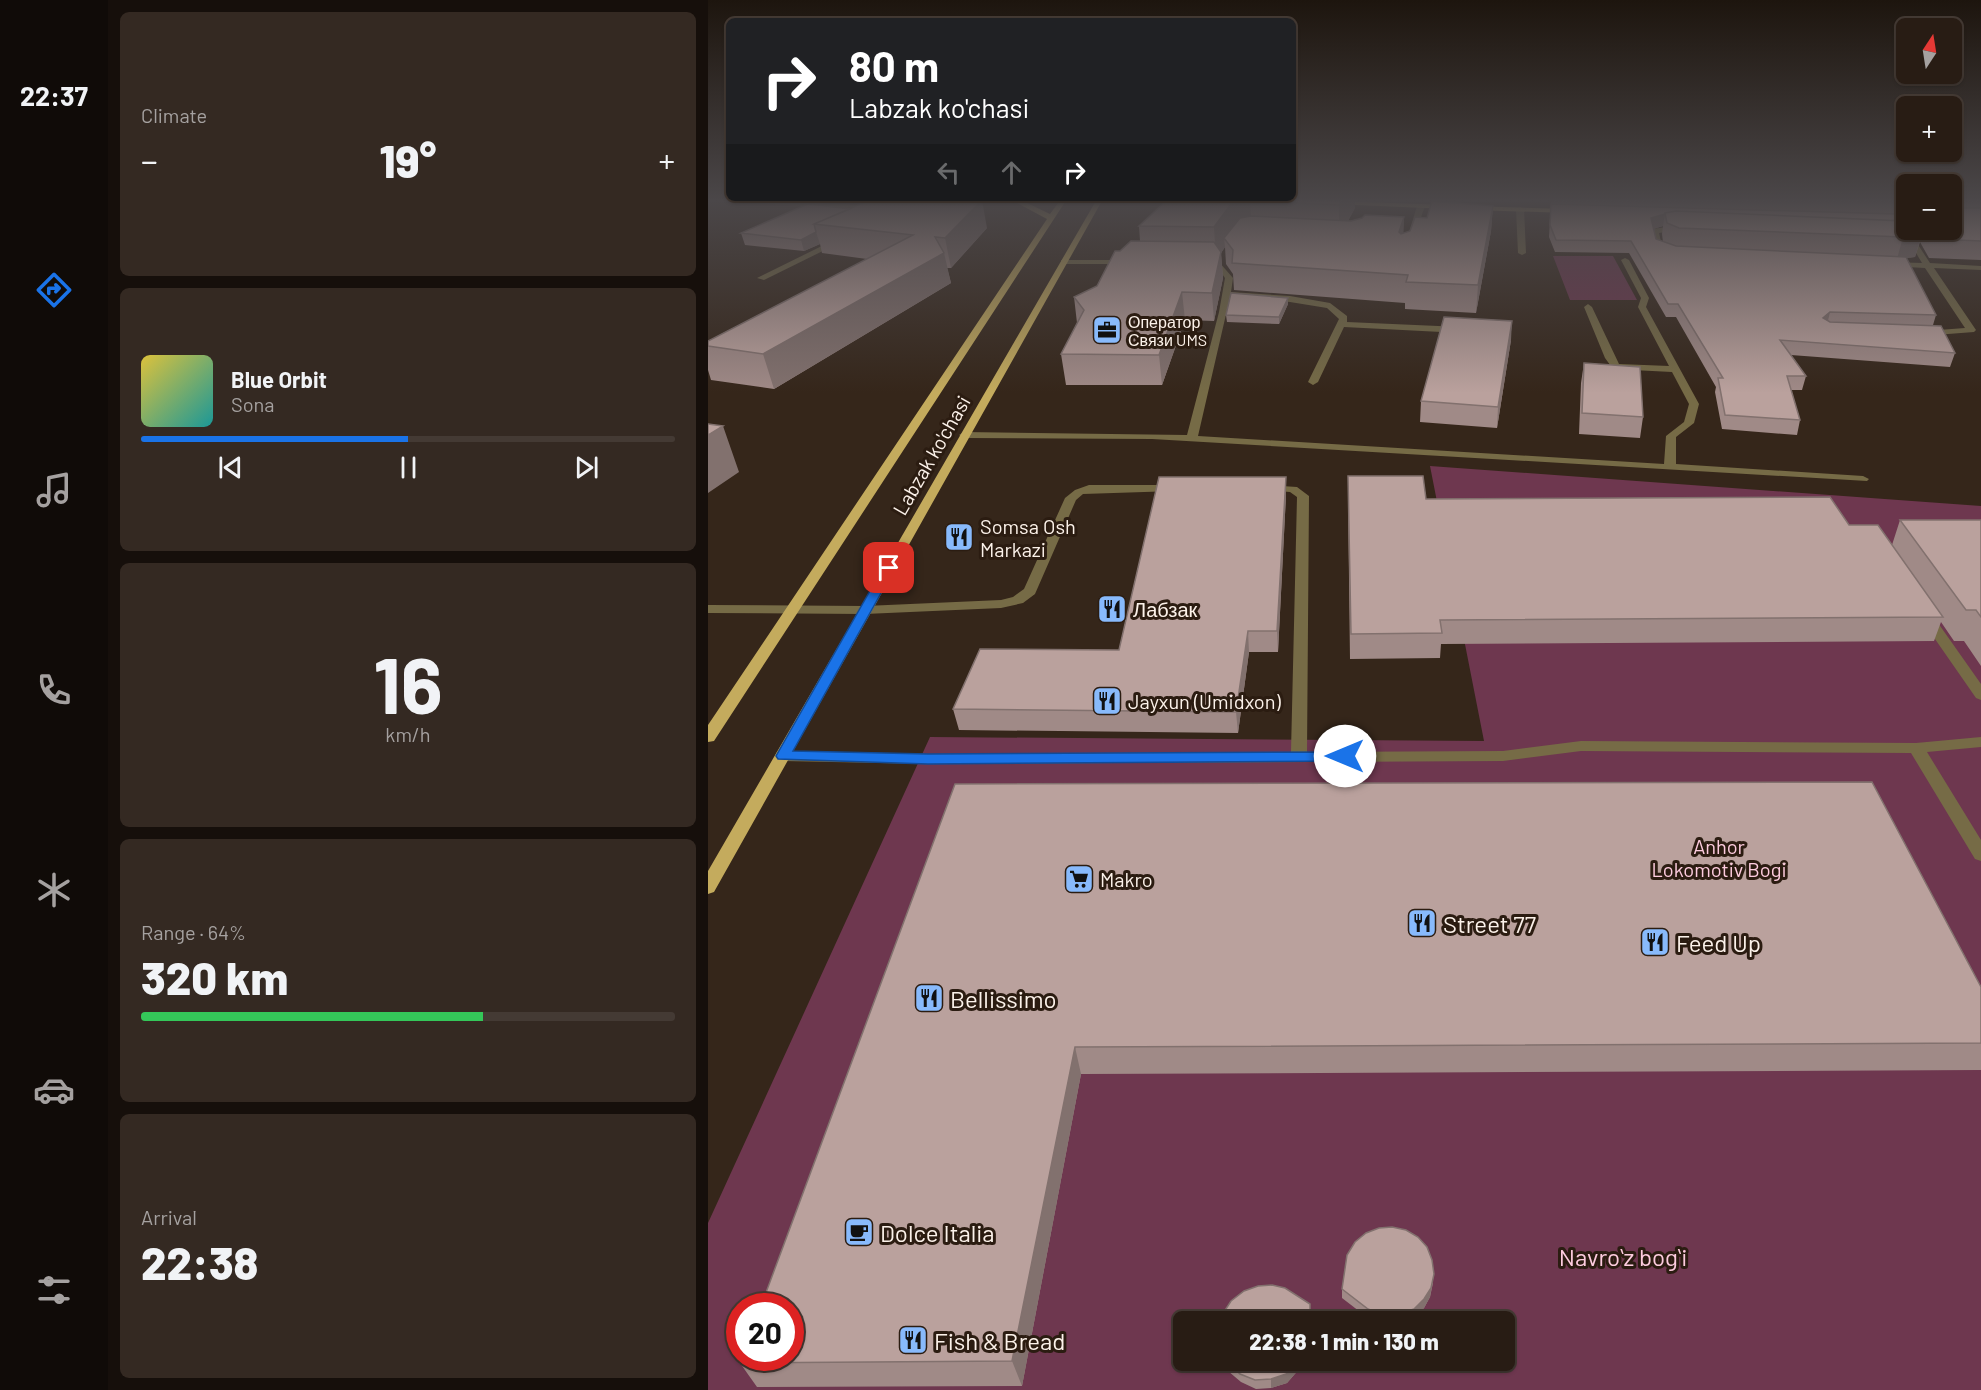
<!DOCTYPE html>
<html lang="en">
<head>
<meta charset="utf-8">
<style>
  body { margin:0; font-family:Barlow,sans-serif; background:#342922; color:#f1f3f6; height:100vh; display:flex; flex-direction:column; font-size:22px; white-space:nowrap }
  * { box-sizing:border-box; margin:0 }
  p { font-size:20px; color:#a5a1a0 }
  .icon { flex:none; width:33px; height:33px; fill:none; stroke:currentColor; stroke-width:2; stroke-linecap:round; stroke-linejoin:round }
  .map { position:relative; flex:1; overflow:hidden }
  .side { display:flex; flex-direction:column; gap:12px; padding:12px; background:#160f0b; width:600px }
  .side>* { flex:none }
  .hud { position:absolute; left:18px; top:18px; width:570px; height:183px; border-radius:9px; box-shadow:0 2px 4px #0004,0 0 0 2px #443a34; background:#202124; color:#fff; overflow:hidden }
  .needle { width:39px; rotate:12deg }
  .tools { position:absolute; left:1188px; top:18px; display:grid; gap:12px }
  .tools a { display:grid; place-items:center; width:66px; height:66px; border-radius:9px; background:#281c14; box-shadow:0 2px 4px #0004,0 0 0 2px #443a34; font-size:30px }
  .speed { position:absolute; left:18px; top:1293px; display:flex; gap:12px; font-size:30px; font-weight:700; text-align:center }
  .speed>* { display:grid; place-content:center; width:78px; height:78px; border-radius:50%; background:#281c14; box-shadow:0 2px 4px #0004,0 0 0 2px #443a34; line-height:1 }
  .speed .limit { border:9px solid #d22; background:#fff; color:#111 }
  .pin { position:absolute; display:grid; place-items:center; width:51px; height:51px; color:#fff; margin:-26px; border-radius:12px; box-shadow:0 3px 9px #0006 }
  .me { position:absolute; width:66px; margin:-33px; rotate:270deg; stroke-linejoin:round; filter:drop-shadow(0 0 4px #0008) }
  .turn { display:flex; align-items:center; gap:21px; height:126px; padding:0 24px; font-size:27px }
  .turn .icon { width:78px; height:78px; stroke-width:2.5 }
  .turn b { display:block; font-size:42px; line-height:51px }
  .lanes { display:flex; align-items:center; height:57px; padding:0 24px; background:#0003; justify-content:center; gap:30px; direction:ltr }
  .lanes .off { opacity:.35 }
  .big { font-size:45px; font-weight:800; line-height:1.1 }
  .side .widget { flex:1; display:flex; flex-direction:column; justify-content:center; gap:9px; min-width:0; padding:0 21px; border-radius:9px; background:#342922 }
  .side .dial { align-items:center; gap:0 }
  .dial b { font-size:78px; line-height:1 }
  .song { display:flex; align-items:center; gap:18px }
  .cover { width:72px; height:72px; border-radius:9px; background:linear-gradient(135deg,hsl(50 70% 55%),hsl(180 70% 35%)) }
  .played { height:6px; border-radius:3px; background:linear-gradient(90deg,#1a73e8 50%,#443a34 50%) }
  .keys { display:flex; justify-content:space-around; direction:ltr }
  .heat { display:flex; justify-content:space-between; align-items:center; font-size:33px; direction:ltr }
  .charge { height:9px; border-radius:4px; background:linear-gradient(90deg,#34c759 64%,#443a34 0) }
  .trip { position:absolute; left:465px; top:1311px; width:342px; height:60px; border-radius:9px; background:#281c14; box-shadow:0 2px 4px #0004,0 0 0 2px #443a34; font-weight:800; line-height:60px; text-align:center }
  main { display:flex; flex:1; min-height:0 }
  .dock { display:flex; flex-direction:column; width:108px; justify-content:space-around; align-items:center; background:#100b08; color:#a5a1a0 }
  .dock .icon { width:42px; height:42px }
  .dock .current { color:#1a73e8 }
  .dock b { font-size:27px; color:#f1f3f6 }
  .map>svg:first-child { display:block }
</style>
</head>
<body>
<main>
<nav class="dock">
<b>22:37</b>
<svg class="icon current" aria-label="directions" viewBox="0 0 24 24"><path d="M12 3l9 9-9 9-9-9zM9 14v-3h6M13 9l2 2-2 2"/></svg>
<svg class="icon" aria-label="music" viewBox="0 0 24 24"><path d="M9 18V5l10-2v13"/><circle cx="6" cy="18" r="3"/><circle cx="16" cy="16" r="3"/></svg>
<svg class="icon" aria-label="phone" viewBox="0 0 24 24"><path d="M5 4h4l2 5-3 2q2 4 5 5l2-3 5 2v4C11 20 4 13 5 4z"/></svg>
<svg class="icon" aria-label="climate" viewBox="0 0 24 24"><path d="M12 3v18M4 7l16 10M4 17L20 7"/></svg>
<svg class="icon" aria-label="car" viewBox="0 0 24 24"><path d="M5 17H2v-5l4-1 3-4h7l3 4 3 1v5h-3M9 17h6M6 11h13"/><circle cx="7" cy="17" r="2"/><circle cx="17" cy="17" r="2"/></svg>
<svg class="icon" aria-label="filters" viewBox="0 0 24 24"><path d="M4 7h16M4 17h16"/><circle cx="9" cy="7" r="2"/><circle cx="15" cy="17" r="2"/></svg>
</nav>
<section class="side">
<div class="widget"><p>Climate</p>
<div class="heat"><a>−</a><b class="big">19°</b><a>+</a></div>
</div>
<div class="widget">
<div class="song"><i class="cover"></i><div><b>Blue Orbit</b><p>Sona</p></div></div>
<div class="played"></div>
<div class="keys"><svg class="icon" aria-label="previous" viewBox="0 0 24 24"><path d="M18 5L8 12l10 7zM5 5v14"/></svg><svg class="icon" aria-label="pause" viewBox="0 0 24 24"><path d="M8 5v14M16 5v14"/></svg><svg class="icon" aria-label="next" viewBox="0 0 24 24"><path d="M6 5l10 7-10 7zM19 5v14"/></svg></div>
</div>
<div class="widget dial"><b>16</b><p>km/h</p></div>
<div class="widget"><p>Range · 64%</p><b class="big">320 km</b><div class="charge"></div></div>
<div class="widget"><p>Arrival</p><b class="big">22:38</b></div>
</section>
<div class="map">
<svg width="1273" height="1390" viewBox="0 0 1273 1390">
  <rect width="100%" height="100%" fill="#35261a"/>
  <!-- green -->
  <path fill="#6e374f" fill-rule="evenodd" d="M845 256H905L929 300H862Z
    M722 466 1273 506V1390H0V1223L222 737 776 741ZM32 1306H82V1358H32ZM476 1322H796V1360H476Z"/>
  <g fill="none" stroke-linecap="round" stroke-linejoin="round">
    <!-- minor -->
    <path fill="#766b46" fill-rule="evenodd" d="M44 199 164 206 168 208 164 210 46 203 42 201Z
      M713 204 717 206 706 237 699 239 709 206Z
      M812 207 816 209 818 253 814 255 810 253 808 209Z
      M975 225 978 229 951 233 954 246 963 250V254L947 249 944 229Z
      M1195 231H1201L1222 263 1273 266V270L1226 268 1268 330 1266 332 1214 336 1212 334 1217 331 1257 328 1217 268 1181 266 1177 264 1181 262 1214 263Z
      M128 239 135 241 56 280 49 278Z
      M917 258 921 260 941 298 938 307 991 404 986 423 968 437V464L1155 476 1161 479 1159 481 444 439 256 438 251 435 256 432 479 435 511 312 517 278 507 264 511 262 525 278 523 292 582 296 622 303 639 316V322L753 327 758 330 753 333 636 327 610 382 605 385 600 382 631 319 619 308 582 302 522 297 490 436 956 464 958 436 976 422 981 404 964 372 905 369 897 358 876 307 880 304 884 307 911 364 961 366 930 307 933 298 913 260Z
      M356 260H422L426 262 422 264H353V260Z
      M381 485H467L473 488 467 491 375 494 368 500 327 594 315 603 293 608 157 614 0 613V605L157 606 293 600 305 597 316 589 357 498 367 490Z
      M557 485 589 487 601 496 599 752 795 751 873 741 1208 743 1273 737V747L1219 752 1273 840V861L1267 859 1203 753 873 751 795 761 220 764 75 761 69 760 67 756 69 752 75 751 220 754 583 752 589 497 582 492 553 490 551 488Z
      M1218 612 1223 613 1273 684V700L1268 698 1211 616Z"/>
    <!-- major -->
    <path fill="#c4ab5d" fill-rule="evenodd" d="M285 199 313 200 342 214 353 199H359L6 741 0 742V725L339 219 309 203Z
      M389 199H395L6 892 0 894V871Z
      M627 201 741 205 745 207 741 209 625 204Z
      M762 206 861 209 865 211 861 213 765 210Z"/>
  </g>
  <!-- wall -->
  <path fill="#a08a87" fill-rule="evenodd" d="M460 199H653L652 200H647V208L640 221 696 217 695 234 702 231 719 218 785 206 783 231 768 313 697 309V303L526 290 525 274 518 264 517 247 513 253 515 278 506 321 477 320 454 385H358L353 354 369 323 366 297 389 286 412 251 432 241 431 226Z
    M843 199H1198V218H1190L1198 230H1244V199H1273V260L1221 258 1212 242 1207 257 1198 258 1228 315 1225 325 1247 353 1242 367 1083 355 1098 376 1094 390H1083L1092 420 1089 435 1014 429 1007 392 1008 387 968 317H958L921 253 847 252 841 237ZM955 226 954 234 955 242 948 239 945 229Z
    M100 204 279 228 243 268H239L243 283 66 389 3 380 0 370V341L159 259 114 253 112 244 96 251 37 245 33 233Z
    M580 304 571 324 519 322 518 315Z
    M803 340 789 428 712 422 713 401Z
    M876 363 935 417 932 438 871 434 873 383Z
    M578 495 570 652H541L530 733 251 730 245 709 411 650Z
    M640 498 718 499 1141 525 1184 545 1192 520H1273V666L1256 641H1246L1233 622 1226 641 733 644 732 658 642 659Z
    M247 784 1273 987V1070L373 1074 314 1386 49 1387 32 1363Z
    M725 1283 722 1297 716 1308 705 1318 695 1322H670L660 1318 634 1298V1289Z
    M515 1360H599L579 1383 563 1388 548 1389 533 1382 520 1371Z"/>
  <!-- shaded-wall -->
  <path fill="#82716e" d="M635 199H647V208L631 237V205Z
    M274 200 279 228 243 268 237 238Z
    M542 201 544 233 516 238 517 247 513 253 515 278 506 321 504 293 508 260 506 227 523 204Z
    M785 206 783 231 768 313 770 285Z
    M957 214 955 226 941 230 943 218Z
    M696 217 695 242 691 232Z
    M108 232 112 244 96 251 93 240Z
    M1213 236 1207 257 1189 259 1195 237Z
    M236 253 243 283 66 389 55 354Z
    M474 292 477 320 454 385 451 355Z
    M580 298V304L571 324V317Z
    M1122 312 1119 325 1115 318Z
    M804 321 803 340 789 428 790 407Z
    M15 426 31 472 0 493V435Z
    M578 477V495L570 652 569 631Z
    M540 631 541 652 530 733 528 712Z
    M367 1047 373 1074 314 1386 304 1361Z
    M726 1274 722 1297 716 1308 705 1318 695 1322H691V1314Z
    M591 1360H599L579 1383 563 1388V1379Z"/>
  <!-- building -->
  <path fill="#baa19d" stroke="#82716e" stroke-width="1.5" d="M164 199 274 200 237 238 227 237 236 253 55 354 0 346V341L205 235 106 224Z
    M460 199H635L631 205 542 201 523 204 506 227 431 226Z
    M1162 199H1198V200Z
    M1244 199H1273V200L1248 201 1249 208H1273V241L1226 239 1221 230H1244Z
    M724 201 785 206 770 285 698 282 700 275 524 263 525 250 516 238 532 218 543 216 643 221 654 218 657 215 696 217 691 232 693 234 702 231 707 217 719 218Z
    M100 204 142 209 106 224 108 232 93 240 33 233Z
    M843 204 1188 214 1193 221 968 211 957 213V214L943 218 948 239 968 246 1198 257 1228 315 1122 312 1115 318 1122 322 1233 326 1247 353 1072 340 1098 376H1079L1092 420 1017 415 1010 378H1015L970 304H960L923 241 848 240 842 225Z
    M968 211 1198 221V230H1210L1213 236 1195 237 971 228 959 223 957 213Z
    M423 241 506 242 513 252 504 293 474 292 451 355 353 354 376 310 366 297 389 286 407 251H412Z
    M523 293 580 298 571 317 518 315Z
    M736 317 804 321 790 407 713 401Z
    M876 363 932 367 935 417 874 413Z
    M0 424 15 426 0 435Z
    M640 476H715L718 499 1122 497 1141 525H1170L1235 617 732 620 734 633 643 634Z
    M451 477H578L569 631H540L528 712 245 709 272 649 411 650Z
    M1192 520H1273V617L1268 610H1258Z
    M1164 782 1273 987V1043L367 1047 304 1361 32 1363 34 1358H82V1306H53L247 784Z
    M684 1227 698 1230 710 1237 719 1247 724 1260 726 1274 723 1288 716 1299 706 1309 691 1314 675 1315 660 1309 634 1289 639 1255 647 1242 658 1233 671 1228Z
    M564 1285 577 1288 602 1304V1322H513L514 1315 523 1301 536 1291 550 1286Z
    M518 1360H591L578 1374 563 1379 547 1380 532 1374Z"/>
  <!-- sky -->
  <linearGradient id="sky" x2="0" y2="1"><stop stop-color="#1d150e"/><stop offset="0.51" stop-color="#4b4749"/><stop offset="1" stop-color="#4b4749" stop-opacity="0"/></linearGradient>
  <rect width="1273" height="393" fill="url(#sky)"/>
  <!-- route -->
  <path fill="#1a73e8" stroke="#114b97" stroke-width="1.5" d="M181 565 187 568 85 751 220 754 637 752 644 756 637 761 220 764 70 759 68 756 175 568Z"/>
  <!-- icons -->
  <defs>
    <g id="office-square" transform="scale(1.5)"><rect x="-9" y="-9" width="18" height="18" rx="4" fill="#88bafc" stroke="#2b1c11"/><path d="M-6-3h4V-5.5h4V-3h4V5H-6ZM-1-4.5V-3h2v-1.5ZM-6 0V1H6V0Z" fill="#111"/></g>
    <g id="restaurant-square" transform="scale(1.5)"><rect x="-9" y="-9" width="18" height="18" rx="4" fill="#88bafc" stroke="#2b1c11"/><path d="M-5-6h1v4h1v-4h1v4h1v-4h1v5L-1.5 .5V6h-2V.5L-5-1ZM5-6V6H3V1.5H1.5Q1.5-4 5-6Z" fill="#111"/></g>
    <g id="supermarket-square" transform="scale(1.5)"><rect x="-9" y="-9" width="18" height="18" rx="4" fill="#88bafc" stroke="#2b1c11"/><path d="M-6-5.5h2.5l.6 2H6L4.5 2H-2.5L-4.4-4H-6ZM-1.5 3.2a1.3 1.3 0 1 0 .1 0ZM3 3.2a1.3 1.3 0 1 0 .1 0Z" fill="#111"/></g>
    <g id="cafe-square" transform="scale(1.5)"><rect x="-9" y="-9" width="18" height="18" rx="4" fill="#88bafc" stroke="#2b1c11"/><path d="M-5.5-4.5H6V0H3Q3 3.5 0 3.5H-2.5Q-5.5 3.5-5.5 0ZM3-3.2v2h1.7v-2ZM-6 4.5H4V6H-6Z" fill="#111"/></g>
  </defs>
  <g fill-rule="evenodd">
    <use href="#office-square" x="399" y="330"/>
    <use href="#restaurant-square" x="251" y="537"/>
    <use href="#restaurant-square" x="404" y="609"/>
    <use href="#restaurant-square" x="399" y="701"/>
    <use href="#supermarket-square" x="371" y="879"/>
    <use href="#restaurant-square" x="714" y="923"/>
    <use href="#restaurant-square" x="947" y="942"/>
    <use href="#restaurant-square" x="221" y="998"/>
    <use href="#cafe-square" x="151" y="1232"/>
    <use href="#restaurant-square" x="205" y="1340"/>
  </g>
  <g text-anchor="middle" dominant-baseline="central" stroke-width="6" stroke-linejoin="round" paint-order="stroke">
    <!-- far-poi labels -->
    <g font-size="16" fill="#fcf2ea" stroke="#2b1c11" text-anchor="start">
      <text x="420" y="321">Оператор<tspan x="420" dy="18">Связи UMS</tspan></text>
    </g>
    <!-- street labels -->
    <g font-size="20" fill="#fcf2ea" stroke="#2b1c11">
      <text transform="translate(223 455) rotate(-60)">Labzak ko'chasi</text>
    </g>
    <!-- poi labels -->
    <g font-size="20" fill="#fcf2ea" stroke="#2b1c11" text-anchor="start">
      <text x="272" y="526">Somsa Osh<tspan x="272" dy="23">Markazi</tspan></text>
      <text x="425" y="609">Лабзак</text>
      <text x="420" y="701">Jayxun (Umidxon)</text>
      <text x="392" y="879">Makro</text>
    </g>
    <!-- park labels -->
    <g font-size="20" fill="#feccdf" stroke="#2b1c11">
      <text x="1011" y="846">Anhor<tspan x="1011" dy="23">Lokomotiv Bogi</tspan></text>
    </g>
    <!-- near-poi labels -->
    <g font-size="24" fill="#fcf2ea" stroke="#2b1c11" text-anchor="start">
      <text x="735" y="923">Street 77</text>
      <text x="968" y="942">Feed Up</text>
      <text x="242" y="998">Bellissimo</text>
      <text x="172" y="1232">Dolce Italia</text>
      <text x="226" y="1340">Fish &amp; Bread</text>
    </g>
    <!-- near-park labels -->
    <g font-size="24" fill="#feccdf" stroke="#2b1c11">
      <text x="915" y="1256">Navroʻz bogʻi</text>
    </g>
  </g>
</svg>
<div class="tools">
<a><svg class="needle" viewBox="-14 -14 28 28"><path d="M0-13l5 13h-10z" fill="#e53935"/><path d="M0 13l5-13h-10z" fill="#a5a1a0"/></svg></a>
<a>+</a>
<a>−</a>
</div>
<div class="speed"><div class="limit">20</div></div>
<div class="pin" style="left:181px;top:568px;background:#d93025"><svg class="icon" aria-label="arrive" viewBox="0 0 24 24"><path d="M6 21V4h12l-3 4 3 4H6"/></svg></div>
<svg class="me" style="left:637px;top:756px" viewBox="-20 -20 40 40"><circle r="19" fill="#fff"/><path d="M0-13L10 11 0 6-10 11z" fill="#1a73e8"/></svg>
<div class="trip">22:38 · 1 min · 130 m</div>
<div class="hud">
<div class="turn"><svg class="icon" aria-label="right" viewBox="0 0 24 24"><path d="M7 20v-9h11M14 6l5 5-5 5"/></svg><div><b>80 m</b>Labzak ko'chasi</div></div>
<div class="lanes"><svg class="icon off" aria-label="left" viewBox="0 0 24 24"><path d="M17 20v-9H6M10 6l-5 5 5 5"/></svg><svg class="icon off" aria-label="ahead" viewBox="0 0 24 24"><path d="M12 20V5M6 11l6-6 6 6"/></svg><svg class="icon" aria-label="right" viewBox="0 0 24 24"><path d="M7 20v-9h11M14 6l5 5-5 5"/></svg></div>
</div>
</div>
</main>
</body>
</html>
